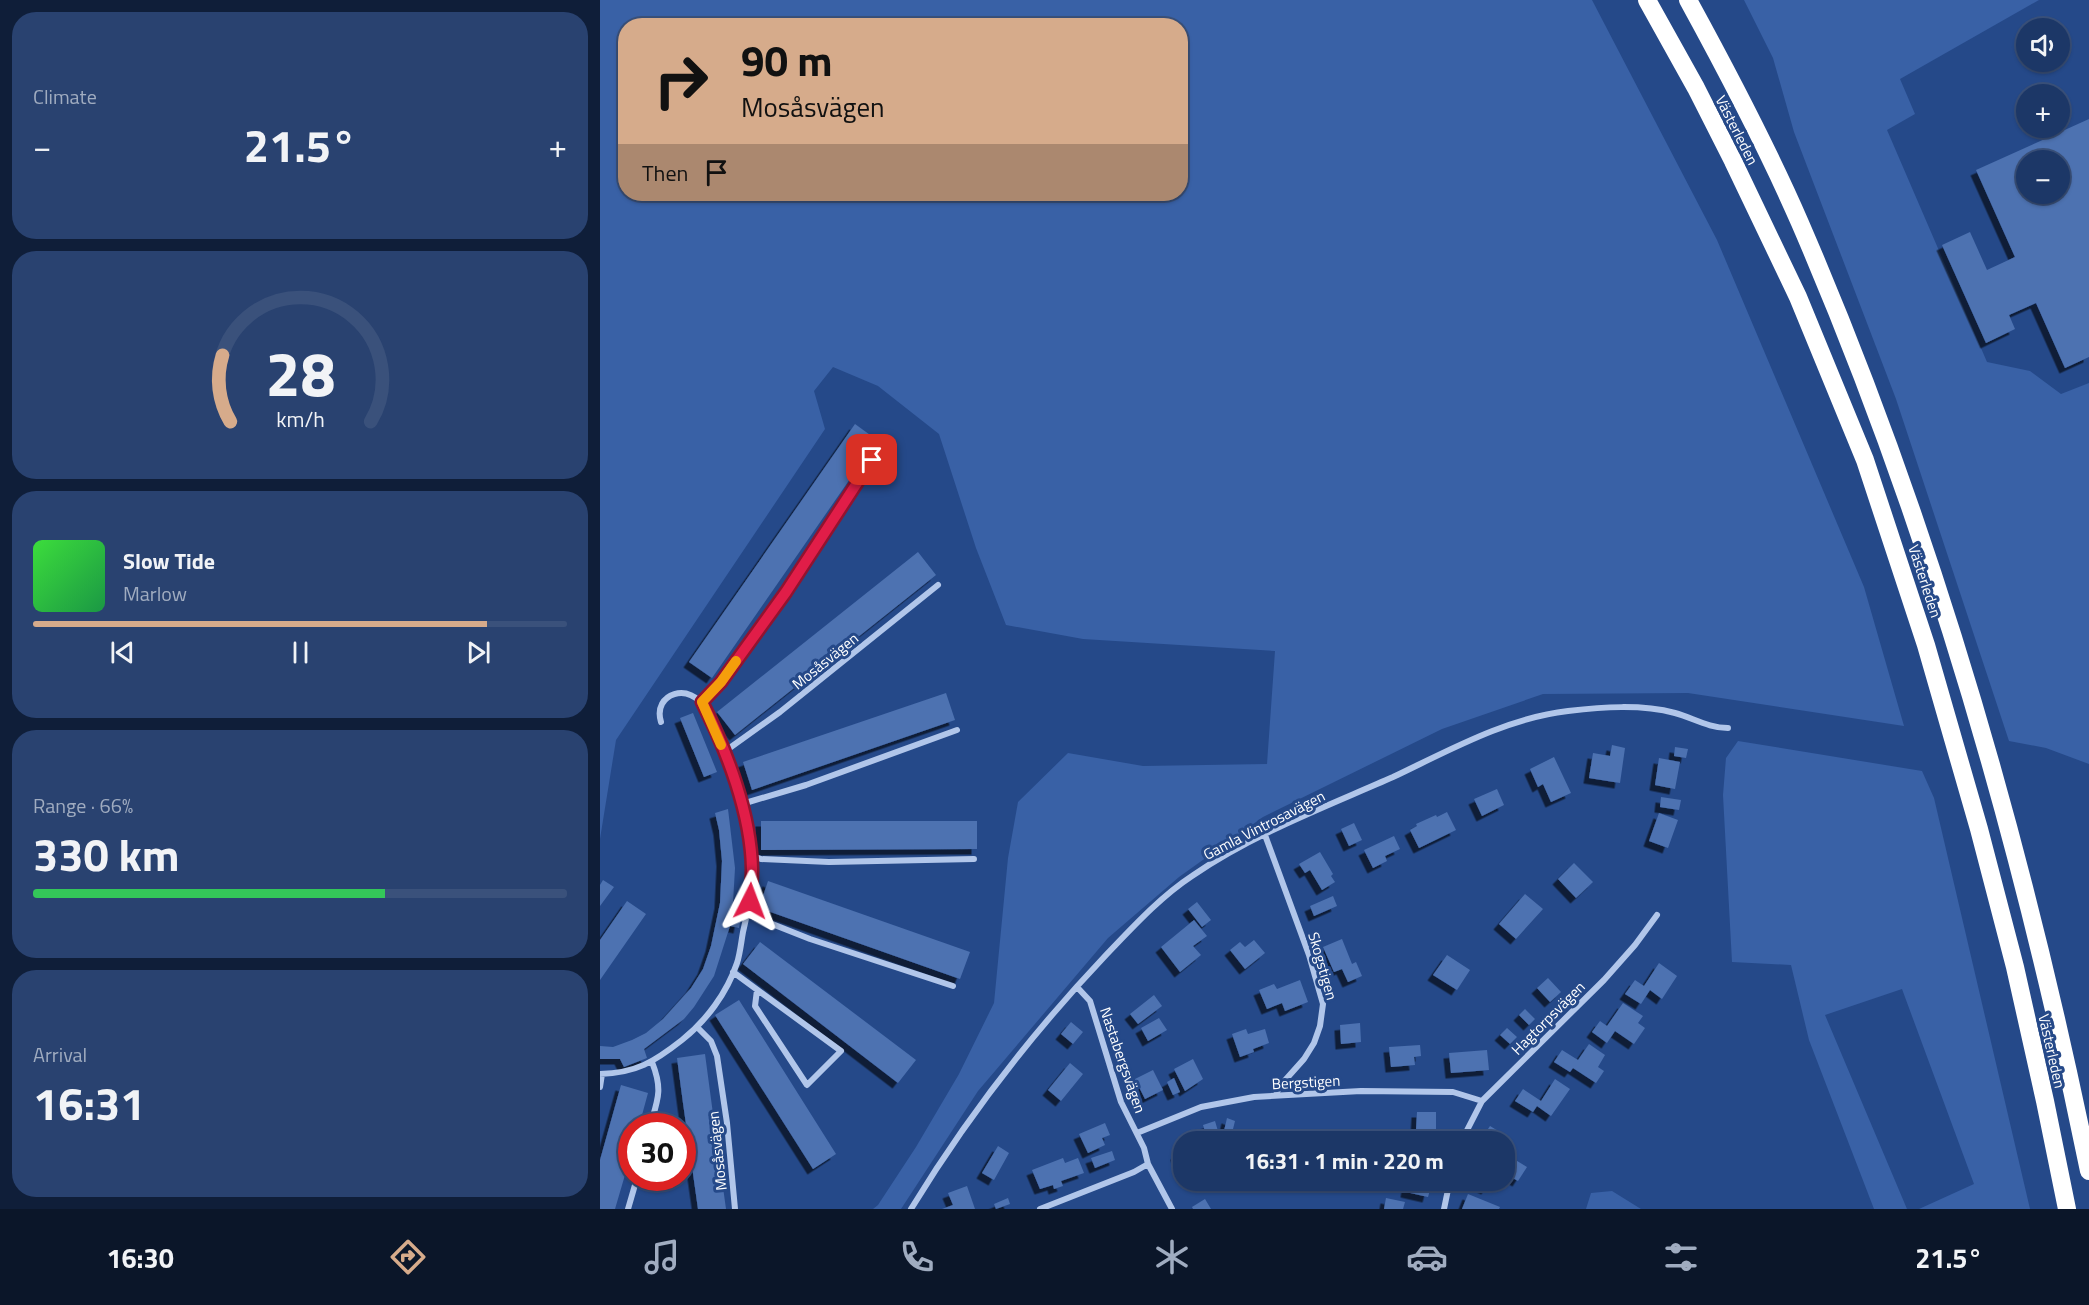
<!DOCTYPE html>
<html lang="en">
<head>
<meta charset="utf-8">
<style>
  body { margin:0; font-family:"Titillium Web",sans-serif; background:#294270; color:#f1f3f6; height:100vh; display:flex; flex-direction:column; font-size:22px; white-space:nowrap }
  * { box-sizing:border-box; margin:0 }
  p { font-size:20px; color:#a0acc0 }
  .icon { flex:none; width:33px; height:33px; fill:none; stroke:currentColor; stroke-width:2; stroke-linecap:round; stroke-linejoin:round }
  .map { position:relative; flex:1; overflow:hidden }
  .panel { display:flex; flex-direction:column; gap:12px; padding:12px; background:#0f1e39; width:600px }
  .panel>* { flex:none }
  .top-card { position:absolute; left:18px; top:18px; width:570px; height:183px; border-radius:24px; box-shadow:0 2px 4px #0004,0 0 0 2px #3a517b; background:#d6ab8b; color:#111; overflow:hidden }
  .fabs { position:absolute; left:1416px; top:18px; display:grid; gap:12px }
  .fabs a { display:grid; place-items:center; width:54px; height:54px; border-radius:50%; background:#1c3767; box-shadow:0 2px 4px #0004,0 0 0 2px #3a517b; font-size:30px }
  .speed { position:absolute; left:18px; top:1113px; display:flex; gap:12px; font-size:30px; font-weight:700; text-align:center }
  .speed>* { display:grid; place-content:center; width:78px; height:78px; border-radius:50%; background:#1c3767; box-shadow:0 2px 4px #0004,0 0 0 2px #3a517b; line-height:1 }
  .speed .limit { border:9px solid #d22; background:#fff; color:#111 }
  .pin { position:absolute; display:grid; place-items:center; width:51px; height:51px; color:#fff; margin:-26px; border-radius:12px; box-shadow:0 3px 9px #0006 }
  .me { position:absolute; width:66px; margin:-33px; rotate:3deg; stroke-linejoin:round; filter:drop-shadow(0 0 4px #0008) }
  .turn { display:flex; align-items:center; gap:21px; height:126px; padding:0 24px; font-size:27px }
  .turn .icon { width:78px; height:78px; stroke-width:2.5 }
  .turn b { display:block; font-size:42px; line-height:51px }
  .then { display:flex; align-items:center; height:57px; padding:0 24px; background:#0003; gap:12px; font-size:22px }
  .big { font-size:45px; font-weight:700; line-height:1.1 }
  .panel .widget { flex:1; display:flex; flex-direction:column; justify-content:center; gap:9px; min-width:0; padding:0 21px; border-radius:24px; background:#294270 }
  .panel .dial { align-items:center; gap:0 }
  .dial svg { height:156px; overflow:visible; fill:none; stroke:#3a517b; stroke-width:7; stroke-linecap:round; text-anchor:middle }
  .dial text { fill:#f1f3f6; stroke:none }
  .song { display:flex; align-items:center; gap:18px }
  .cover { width:72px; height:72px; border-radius:9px; background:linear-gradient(135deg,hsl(120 70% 55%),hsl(140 70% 35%)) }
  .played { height:6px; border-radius:3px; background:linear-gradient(90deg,#d6ab8b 85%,#3a517b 85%) }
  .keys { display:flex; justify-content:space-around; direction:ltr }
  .heat { display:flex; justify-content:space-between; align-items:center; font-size:33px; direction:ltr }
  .charge { height:9px; border-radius:4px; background:linear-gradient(90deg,#34c759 66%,#3a517b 0) }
  .trip { position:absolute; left:573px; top:1131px; width:342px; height:60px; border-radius:24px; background:#1c3767; box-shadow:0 2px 4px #0004,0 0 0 2px #3a517b; font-weight:700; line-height:60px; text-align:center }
  .tab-bar { display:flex; height:96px; justify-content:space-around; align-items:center; background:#0b1629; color:#a0acc0 }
  .tab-bar .icon { width:42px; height:42px }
  .tab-bar .active { color:#d6ab8b }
  .tab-bar b { font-size:27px; color:#f1f3f6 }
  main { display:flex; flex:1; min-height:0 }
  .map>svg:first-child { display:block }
</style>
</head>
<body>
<main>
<section class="panel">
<div class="widget"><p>Climate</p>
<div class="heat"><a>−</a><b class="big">21.5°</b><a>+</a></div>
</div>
<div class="widget dial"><svg viewBox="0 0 100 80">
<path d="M14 69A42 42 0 1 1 86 69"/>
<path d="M14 69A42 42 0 0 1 10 35" stroke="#d6ab8b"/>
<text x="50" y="56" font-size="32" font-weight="700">28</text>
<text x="50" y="72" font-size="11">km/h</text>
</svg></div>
<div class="widget">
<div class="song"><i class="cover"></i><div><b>Slow Tide</b><p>Marlow</p></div></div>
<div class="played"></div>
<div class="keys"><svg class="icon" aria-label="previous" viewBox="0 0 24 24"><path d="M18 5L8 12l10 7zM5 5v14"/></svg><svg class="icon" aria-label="pause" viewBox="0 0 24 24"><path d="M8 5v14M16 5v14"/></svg><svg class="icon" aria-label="next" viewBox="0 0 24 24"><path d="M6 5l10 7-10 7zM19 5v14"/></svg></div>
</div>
<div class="widget"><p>Range · 66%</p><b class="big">330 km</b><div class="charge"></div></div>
<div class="widget"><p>Arrival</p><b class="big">16:31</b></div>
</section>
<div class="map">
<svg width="1489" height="1209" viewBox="0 0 1489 1209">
  <defs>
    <filter id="shadow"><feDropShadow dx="-5.5" dy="5.5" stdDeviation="0" flood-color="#0009"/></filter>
  </defs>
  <rect width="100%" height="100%" fill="#254989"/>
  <!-- green -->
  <path fill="#3961a6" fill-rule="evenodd" d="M0 0H992L1117 240 1264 587 1304 726 1088 693 943 694 842 729 663 817 579 877 508 938 378 1091 301 1209H273L278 1205 316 1147 359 1074 394 1003 408 858 418 802 468 753 543 766 667 764 675 651 483 639 406 625 376 548 339 434 278 386 233 367 214 391 225 429 16 740 0 839ZM26 26H580V194H26Z
    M1144 0H1439L1300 79 1315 114 1287 130 1387 362 1430 371 1461 394 1489 383V764L1446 748 1409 741 1296 399 1194 132 1173 58Z
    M1138 741 1322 771 1334 798 1430 1209H1319L1374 1184 1302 989 1225 1015 1307 1209H1274L1209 1040 1191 965 1132 962 1123 795 1126 758Z
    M1012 1191 1041 1209H986L991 1193Z"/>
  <!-- building -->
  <path fill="#4d72b1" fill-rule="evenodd" filter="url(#shadow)" d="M1489 119V357L1465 368 1436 303 1409 315 1415 329 1386 343 1342 245 1370 232 1387 270 1415 257 1376 170ZM1426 160H1460V194H1426Z
    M255 424 277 440 112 678 89 662Z
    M318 552 336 575 135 735 117 712Z
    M346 693 355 720 152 790 143 762Z
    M93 713 117 772 104 777 80 718Z
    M1012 745 1025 748 1020 783 989 778 993 753 1010 756Z
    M1075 747 1088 749 1086 758 1074 756Z
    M954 757 971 793 951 802 943 784 938 787 930 769Z
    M1059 758 1080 762 1075 789 1055 785Z
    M897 789 904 805 882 816 874 799Z
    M1061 797 1081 800 1079 810 1060 807Z
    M128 809 135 868 133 903 143 905 139 928 130 926 114 976 94 1007 84 1019 44 1049 47 1058 24 1067 20 1059H0V1046L13 1047 32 1040 46 1033 63 1019 91 988 103 969 111 946 120 903 122 861 119 830 115 813Z
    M847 812 856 830 819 848 810 830 817 826 816 824 836 815 837 817Z
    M1059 813 1078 820 1068 848 1049 841Z
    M161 821H377V849L161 850Z
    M754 823 762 840 749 846 741 829Z
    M794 836 800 849 785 856 787 861 773 868 764 850Z
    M720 852 733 874 731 876 735 882 722 890 710 870 705 873 699 864Z
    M974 863 993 882 976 898 958 879Z
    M3 880 14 887 0 906V885Z
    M168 881 370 952 360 979 159 908Z
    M925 894 943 909 916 939 899 924Z
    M733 896 737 906 714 916 710 906Z
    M27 901 46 914 0 980V940Z
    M597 902 611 920 602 927 588 909Z
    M594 920 607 936 593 946 601 955 580 972 561 947Z
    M742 939 752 964 756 962 762 976 748 982 742 969 734 972 723 947Z
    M654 940 665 953 645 969 630 950 640 942 645 947Z
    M160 942 316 1060 298 1083 143 964Z
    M847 955 870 970 857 990 833 975Z
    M1059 963 1077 976 1062 999 1050 990 1041 1004 1025 994 1035 980 1044 986Z
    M948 978 961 992 950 1002 937 988Z
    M700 980 708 1002 685 1011 682 1003 667 1009 659 990 674 984 677 989Z
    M554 995 562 1006 538 1024 530 1014Z
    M139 1000 236 1154 213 1169 115 1015Z
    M1023 1003 1043 1016 1038 1023 1045 1028 1034 1044 1015 1031 1007 1043 992 1032 1000 1021 1007 1026Z
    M925 1009 935 1019 929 1025 919 1015Z
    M559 1018 567 1030 548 1041 541 1028Z
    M471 1022 483 1032 473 1044 461 1034Z
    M760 1023 761 1042 741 1044 740 1025Z
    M907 1028 917 1037 910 1044 900 1035Z
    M646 1029 648 1034 665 1029 669 1043 653 1049 654 1052 640 1057 632 1034Z
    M989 1044 1005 1055 998 1067 1004 1071 996 1083 973 1068 970 1072 954 1062 962 1050 978 1060Z
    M820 1045 821 1056 814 1057 815 1065 791 1067 789 1047Z
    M887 1050 889 1070 851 1073 849 1053Z
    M105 1054 117 1144 126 1209H98L83 1103 77 1058Z
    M593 1059 603 1079 585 1091 574 1069Z
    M470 1063 483 1074 461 1101 448 1090Z
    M553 1070 563 1090 545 1099 535 1079Z
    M574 1078 580 1092 573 1095 567 1082Z
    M955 1079 970 1089 951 1116 937 1106 933 1112 915 1101 923 1089 941 1101Z
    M21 1085 48 1093 39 1126H32V1151L15 1209H0V1160Z
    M817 1112H836V1131L816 1130Z
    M627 1118 635 1121 632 1133 624 1131Z
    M615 1121 620 1138 608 1141 603 1125Z
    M505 1123 510 1135 502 1138 505 1145 488 1153 479 1134Z
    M890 1126 908 1137 905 1142H901L886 1132Z
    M667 1131 675 1133 673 1142H645L647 1132 665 1137Z
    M398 1146 409 1153 394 1180 382 1173Z
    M512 1151 515 1160 495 1168 491 1158Z
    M584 1152V1173L581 1174 576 1154Z
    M904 1153 927 1167 918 1181 904 1173Z
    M463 1158 465 1163 478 1158 484 1173 461 1181 463 1186 454 1189 453 1185 440 1189 432 1170Z
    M808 1180 832 1183 828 1197 806 1192Z
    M867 1180H891L887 1189Z
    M367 1186 375 1209H342L353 1205 348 1193Z
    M868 1194 900 1207 899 1209H862Z
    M408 1198 410 1204 396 1209 394 1204Z
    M786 1198 805 1202 803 1209H784Z
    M605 1199 611 1209H593L592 1207Z"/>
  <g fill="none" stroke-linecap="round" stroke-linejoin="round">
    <!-- street -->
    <path stroke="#b1c6ea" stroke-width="6" d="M102 702 121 682 186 592 272 460
      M124 752 180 712 338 585
      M142 804 206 785 357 730
      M665 835 709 955 723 1004 720 1026 714 1043 704 1059 679 1087 676 1095
      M150 855 161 859 229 862 374 859
      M147 914 210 939 353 986
      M133 972 241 1051 207 1085 155 1006 157 990
      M477 987 490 1001 521 1102 544 1148 548 1164 572 1209
      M97 1027 111 1041 117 1056 127 1123 135 1209
      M0 1074C36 1073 54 1062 82 1040 106 1021 127 993 137 963 140 954 141 943 143 932 148 911 152 891 152 869 152 820 128 753 105 709 91 681 52 693 61 722
      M0 1087 2 1074
      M50 1126C58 1099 63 1090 52 1062
      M537 1133 601 1107 654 1097 761 1091 853 1092 882 1101
      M861 1142 882 1101 1004 980 1035 945 1057 915
      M28 1209 37 1178
      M311 1209C366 1119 433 1032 506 955 532 928 560 897 592 876 653 834 725 807 793 777 848 751 906 718 968 711 1002 707 1041 704 1075 713 1093 718 1109 728 1128 728
      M440 1209 534 1172 548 1164
      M844 1209 850 1180"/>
    <!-- highway -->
    <path stroke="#fff" stroke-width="18" d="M1047 0 1096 88 1133 161 1198 297 1265 460 1326 645 1379 829 1415 967 1445 1101 1467 1209
      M1088 0C1128 73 1167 147 1200 223 1332 528 1423 846 1489 1171"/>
  </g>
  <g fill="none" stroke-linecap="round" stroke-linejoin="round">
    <!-- route casing -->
    <g stroke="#92132f" stroke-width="15">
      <path id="route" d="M150 901C151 890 152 879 152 869 151 814 127 751 102 702L121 682 186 592 272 460"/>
    </g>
    <!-- route -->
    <use href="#route" stroke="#e11d48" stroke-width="10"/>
    <!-- slow -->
    <path stroke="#f59e0b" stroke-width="10" d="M121 745 102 702 121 682 136 661"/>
  </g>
  <g text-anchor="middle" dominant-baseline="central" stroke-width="6" stroke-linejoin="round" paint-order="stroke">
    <!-- street labels -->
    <g font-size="15" fill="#fff" stroke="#254989">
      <text transform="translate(1137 130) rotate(63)">Västerleden</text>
      <text transform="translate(1325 581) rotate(72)">Västerleden</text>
      <text transform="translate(225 661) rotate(-39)">Mosåsvägen</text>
      <text transform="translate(664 825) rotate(-27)">Gamla Vintrosavägen</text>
      <text transform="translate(723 966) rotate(74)">Skogstigen</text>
      <text transform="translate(948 1018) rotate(-45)">Hagtorpsvägen</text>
      <text transform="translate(1452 1051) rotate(77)">Västerleden</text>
      <text transform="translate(523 1060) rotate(71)">Nastabergsvägen</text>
      <text transform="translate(706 1082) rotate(-3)">Bergstigen</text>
      <text transform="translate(117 1151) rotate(-96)">Mosåsvägen</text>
    </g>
  </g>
</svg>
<div class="fabs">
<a><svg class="icon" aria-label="sound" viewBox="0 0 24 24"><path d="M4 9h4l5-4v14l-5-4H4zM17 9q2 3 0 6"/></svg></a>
<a>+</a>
<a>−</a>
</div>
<div class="speed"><div class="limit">30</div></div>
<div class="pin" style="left:272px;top:460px;background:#d93025"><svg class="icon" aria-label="arrive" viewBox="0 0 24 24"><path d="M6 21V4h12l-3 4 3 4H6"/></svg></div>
<svg class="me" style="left:150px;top:901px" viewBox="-20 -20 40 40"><path d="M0-17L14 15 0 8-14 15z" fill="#e11d48" stroke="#fff" stroke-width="4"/></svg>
<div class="trip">16:31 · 1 min · 220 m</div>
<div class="top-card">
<div class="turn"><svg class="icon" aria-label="right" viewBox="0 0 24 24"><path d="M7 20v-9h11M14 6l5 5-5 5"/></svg><div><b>90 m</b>Mosåsvägen</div></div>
<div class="then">Then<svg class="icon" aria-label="arrive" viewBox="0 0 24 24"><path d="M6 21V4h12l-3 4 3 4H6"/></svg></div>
</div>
</div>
</main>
<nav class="tab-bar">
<b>16:30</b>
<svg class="icon active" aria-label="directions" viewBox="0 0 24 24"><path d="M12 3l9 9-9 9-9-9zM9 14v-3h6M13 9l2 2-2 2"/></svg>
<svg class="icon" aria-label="music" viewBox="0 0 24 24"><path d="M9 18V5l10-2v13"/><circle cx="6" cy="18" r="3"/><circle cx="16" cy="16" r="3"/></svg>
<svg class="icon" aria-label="phone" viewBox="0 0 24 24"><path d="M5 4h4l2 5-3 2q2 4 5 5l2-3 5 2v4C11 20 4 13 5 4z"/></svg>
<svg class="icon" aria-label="climate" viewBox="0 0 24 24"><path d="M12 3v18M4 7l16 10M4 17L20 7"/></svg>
<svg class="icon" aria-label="car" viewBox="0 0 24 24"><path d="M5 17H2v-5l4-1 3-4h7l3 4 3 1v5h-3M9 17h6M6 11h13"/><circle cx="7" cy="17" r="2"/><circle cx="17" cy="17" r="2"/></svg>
<svg class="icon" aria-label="filters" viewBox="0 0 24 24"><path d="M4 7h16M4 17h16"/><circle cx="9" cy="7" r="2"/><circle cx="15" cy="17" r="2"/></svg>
<b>21.5°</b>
</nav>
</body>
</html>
